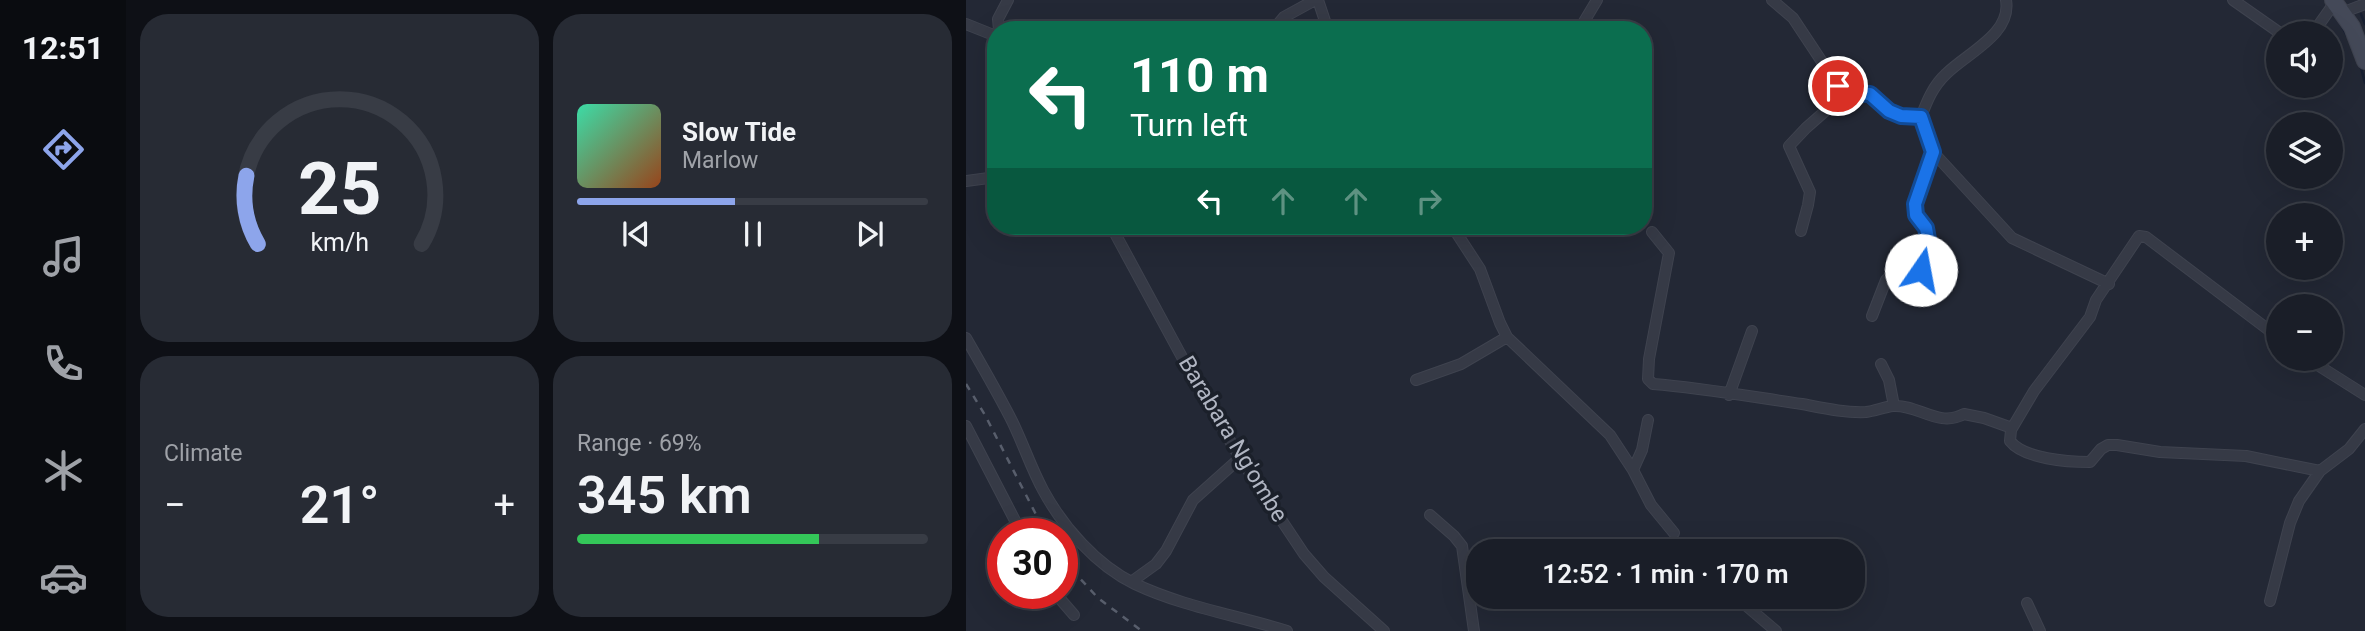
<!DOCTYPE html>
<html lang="en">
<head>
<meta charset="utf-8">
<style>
  body { margin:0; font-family:Roboto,sans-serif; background:#272b34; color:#f1f3f6; height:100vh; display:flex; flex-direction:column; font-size:26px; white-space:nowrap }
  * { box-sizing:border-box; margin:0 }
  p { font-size:23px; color:#9fa2a8 }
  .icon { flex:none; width:38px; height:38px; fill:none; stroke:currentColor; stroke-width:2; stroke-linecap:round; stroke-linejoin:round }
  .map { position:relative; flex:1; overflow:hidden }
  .details { display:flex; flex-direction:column; gap:14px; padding:14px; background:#0e1016; width:840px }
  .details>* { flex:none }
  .banner { position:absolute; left:21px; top:21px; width:665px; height:214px; border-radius:28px; box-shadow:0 7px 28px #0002,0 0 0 2px #383c45; background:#0b6e4f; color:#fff; overflow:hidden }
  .controls { position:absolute; left:1300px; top:21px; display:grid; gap:14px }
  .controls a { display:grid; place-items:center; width:77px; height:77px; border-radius:50%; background:#1a1e28; box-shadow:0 7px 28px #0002,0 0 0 2px #383c45; font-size:35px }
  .speed { position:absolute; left:21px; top:518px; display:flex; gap:14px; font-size:35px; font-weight:700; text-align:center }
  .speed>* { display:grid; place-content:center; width:91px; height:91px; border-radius:50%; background:#1a1e28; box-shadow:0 7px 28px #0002,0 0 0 2px #383c45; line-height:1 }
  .speed .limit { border:10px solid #d22; background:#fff; color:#111 }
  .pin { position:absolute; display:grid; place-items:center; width:60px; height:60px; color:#fff; margin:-30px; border:4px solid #fff; border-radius:50%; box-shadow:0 2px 7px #0007 }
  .me { position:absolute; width:77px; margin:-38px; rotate:12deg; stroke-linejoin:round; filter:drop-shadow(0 0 5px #0008) }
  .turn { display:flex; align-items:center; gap:24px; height:147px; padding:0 28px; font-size:32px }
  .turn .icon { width:91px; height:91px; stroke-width:2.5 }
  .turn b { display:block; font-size:49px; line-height:60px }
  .lanes { display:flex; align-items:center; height:66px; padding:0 28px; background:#0003; justify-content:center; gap:35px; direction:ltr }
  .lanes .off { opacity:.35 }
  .big { font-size:52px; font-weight:600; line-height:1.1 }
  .details .card { flex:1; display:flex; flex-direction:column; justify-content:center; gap:10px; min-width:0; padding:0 24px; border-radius:28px; background:#272b34 }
  .details .dial { align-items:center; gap:0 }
  .dial svg { height:182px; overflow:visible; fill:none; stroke:#383c45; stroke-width:7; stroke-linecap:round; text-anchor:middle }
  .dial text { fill:#f1f3f6; stroke:none }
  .song { display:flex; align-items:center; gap:21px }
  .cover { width:84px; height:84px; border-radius:10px; background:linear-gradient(135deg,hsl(160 70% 55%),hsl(20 70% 35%)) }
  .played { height:7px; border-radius:4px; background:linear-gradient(90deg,#8da5eb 45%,#383c45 45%) }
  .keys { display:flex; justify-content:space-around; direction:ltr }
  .heat { display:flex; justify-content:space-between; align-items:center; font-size:38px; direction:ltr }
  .charge { height:10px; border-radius:5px; background:linear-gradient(90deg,#34c759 69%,#383c45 0) }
  .details .tiles { flex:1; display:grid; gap:14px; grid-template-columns:repeat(2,1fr) }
  .trip { position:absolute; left:500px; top:539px; width:399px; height:70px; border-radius:28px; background:#1a1e28; box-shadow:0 7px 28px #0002,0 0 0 2px #383c45; font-weight:600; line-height:70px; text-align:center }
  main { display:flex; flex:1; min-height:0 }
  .tab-bar { display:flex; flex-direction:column; width:126px; justify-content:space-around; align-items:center; background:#0a0c10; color:#9fa2a8 }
  .tab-bar .icon { width:49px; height:49px }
  .tab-bar .current { color:#8da5eb }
  .tab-bar b { font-size:32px; color:#f1f3f6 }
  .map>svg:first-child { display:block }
</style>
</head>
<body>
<main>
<nav class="tab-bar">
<b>12:51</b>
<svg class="icon current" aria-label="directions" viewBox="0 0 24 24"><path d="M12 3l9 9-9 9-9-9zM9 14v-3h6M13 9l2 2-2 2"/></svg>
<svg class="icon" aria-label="music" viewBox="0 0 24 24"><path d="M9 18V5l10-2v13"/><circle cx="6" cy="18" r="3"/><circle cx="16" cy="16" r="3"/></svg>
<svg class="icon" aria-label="phone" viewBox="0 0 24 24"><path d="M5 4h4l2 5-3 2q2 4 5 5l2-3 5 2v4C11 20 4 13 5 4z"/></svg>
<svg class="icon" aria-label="climate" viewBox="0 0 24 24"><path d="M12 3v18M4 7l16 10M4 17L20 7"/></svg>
<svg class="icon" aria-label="car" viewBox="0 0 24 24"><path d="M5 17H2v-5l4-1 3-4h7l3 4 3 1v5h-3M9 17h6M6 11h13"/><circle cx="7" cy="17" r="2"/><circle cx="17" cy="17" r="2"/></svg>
</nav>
<section class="details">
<div class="tiles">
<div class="card dial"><svg viewBox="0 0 100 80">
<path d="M14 69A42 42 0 1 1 86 69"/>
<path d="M14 69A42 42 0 0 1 9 39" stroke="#8da5eb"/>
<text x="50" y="56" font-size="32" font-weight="700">25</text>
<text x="50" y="72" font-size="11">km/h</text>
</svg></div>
<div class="card">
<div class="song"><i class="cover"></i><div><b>Slow Tide</b><p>Marlow</p></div></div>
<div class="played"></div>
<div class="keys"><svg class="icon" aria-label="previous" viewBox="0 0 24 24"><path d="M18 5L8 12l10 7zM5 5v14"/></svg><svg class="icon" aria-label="pause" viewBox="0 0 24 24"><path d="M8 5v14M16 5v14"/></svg><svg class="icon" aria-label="next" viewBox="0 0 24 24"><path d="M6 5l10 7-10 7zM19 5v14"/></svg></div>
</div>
<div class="card"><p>Climate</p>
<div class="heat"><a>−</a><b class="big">21°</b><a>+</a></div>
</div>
<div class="card"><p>Range · 69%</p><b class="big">345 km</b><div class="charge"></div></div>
</div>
</section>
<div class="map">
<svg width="1399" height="631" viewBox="0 0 1399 631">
  <rect width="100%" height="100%" fill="#232835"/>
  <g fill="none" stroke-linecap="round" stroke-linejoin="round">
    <!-- stream -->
    <path stroke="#171f31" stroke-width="2.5" d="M1395 14 1399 24
      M1374 23 1381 36
      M1394 64 1399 83"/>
    <!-- minor casing -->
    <g stroke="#3f434f" stroke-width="12">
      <path id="minor" d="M352 0 362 30
        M806 0 827 18 872 86 884 92 904 94 923 111 935 116 955 117
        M1040 0C1046 34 1001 53 980 74 967 86 961 101 955 117L967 152 1046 238 1143 284
        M1267 0 1314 33
        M1378 12 1399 4
        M0 24 30 36
        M33 30 32 19 42 0
        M307 30 318 17 349 0
        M613 30 631 0
        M1347 33 1369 2
        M0 181 30 177
        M145 226 223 370 274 458 338 554 358 577 418 631
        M486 226 514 269 534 323 541 337 644 435 667 470 685 505 708 533
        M835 231 842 205 844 192 823 146 840 128 881 92
        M686 232 703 253 683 359 682 379 687 384C737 388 787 397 836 404 857 408 879 413 900 412 909 411 918 407 927 406 952 404 972 428 998 414L1018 418 1046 428
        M906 316 920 280 925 276 951 273C963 264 965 241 960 228 956 218 948 216 949 204 952 186 961 168 967 152
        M1312 337 1180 237 1173 236 1130 300 1124 317 1068 391 1045 430 1044 441C1058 459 1102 462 1124 462L1135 449 1142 445H1151L1194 452 1280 456 1354 471
        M0 338C15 364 30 390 44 417 56 440 64 466 77 490 97 527 130 565 169 584 218 607 270 615 321 631
        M1342 359 1399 395
        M915 364 923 380 928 406
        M450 380 495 364 541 337
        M763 395 786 331
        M0 426 56 534
        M667 470 676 450 682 420
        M464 515 488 536 496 546 508 631
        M165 582 190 564 200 551 227 500 274 458
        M89 593 108 615
        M770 597 810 631
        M1304 601 1324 523 1333 501 1354 471 1383 449 1399 429
        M1061 603 1074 631"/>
    </g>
    <!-- secondary casing -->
    <g stroke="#3f434f" stroke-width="18">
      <path id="secondary" d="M1367 0 1386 27 1399 61"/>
    </g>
    <!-- minor -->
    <use href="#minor" stroke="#363a46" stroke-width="10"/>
    <!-- secondary -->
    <use href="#secondary" stroke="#444958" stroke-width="16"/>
    <!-- rail -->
    <path stroke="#585e6c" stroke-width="2.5" stroke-dasharray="7 7" stroke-linecap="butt" d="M0 384 19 415 80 534
      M96 559 132 598 176 631"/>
  </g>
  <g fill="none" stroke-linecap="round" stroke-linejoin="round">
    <!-- route casing -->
    <g stroke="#114b97" stroke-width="18">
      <path id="route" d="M872 86 884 93 904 94 923 111 935 116 955 117 967 152 949 204 950 215 960 228 962 239 961 255 955 270"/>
    </g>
    <!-- route -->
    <use href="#route" stroke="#1a73e8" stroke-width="12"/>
  </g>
  <g text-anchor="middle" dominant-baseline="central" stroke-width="7" stroke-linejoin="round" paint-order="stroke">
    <!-- street labels -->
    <g font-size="23" fill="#b0b5c2" stroke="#1b202a">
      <text transform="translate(267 439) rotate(59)">Barabara Ng'ombe</text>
    </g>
  </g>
</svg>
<div class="controls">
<a><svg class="icon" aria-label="sound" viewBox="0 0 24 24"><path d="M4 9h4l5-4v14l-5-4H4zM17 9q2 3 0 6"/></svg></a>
<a><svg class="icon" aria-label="layers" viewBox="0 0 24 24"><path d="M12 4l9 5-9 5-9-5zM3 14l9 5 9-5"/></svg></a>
<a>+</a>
<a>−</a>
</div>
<div class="speed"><div class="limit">30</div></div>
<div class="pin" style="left:872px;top:86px;background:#d93025"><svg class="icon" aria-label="arrive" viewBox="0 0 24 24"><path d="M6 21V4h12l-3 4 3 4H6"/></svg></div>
<svg class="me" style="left:955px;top:270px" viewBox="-20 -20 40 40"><circle r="19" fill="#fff"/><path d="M0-13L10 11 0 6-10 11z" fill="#1a73e8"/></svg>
<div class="trip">12:52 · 1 min · 170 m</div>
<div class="banner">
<div class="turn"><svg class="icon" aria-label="left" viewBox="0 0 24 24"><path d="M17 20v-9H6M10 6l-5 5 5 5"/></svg><div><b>110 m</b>Turn left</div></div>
<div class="lanes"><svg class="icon" aria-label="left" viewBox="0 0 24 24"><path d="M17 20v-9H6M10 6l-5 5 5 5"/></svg><svg class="icon off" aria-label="ahead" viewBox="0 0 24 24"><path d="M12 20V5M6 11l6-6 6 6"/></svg><svg class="icon off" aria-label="ahead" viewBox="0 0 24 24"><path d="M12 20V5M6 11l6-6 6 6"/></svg><svg class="icon off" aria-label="right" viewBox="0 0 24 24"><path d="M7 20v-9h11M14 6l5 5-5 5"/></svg></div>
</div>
</div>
</main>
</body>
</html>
